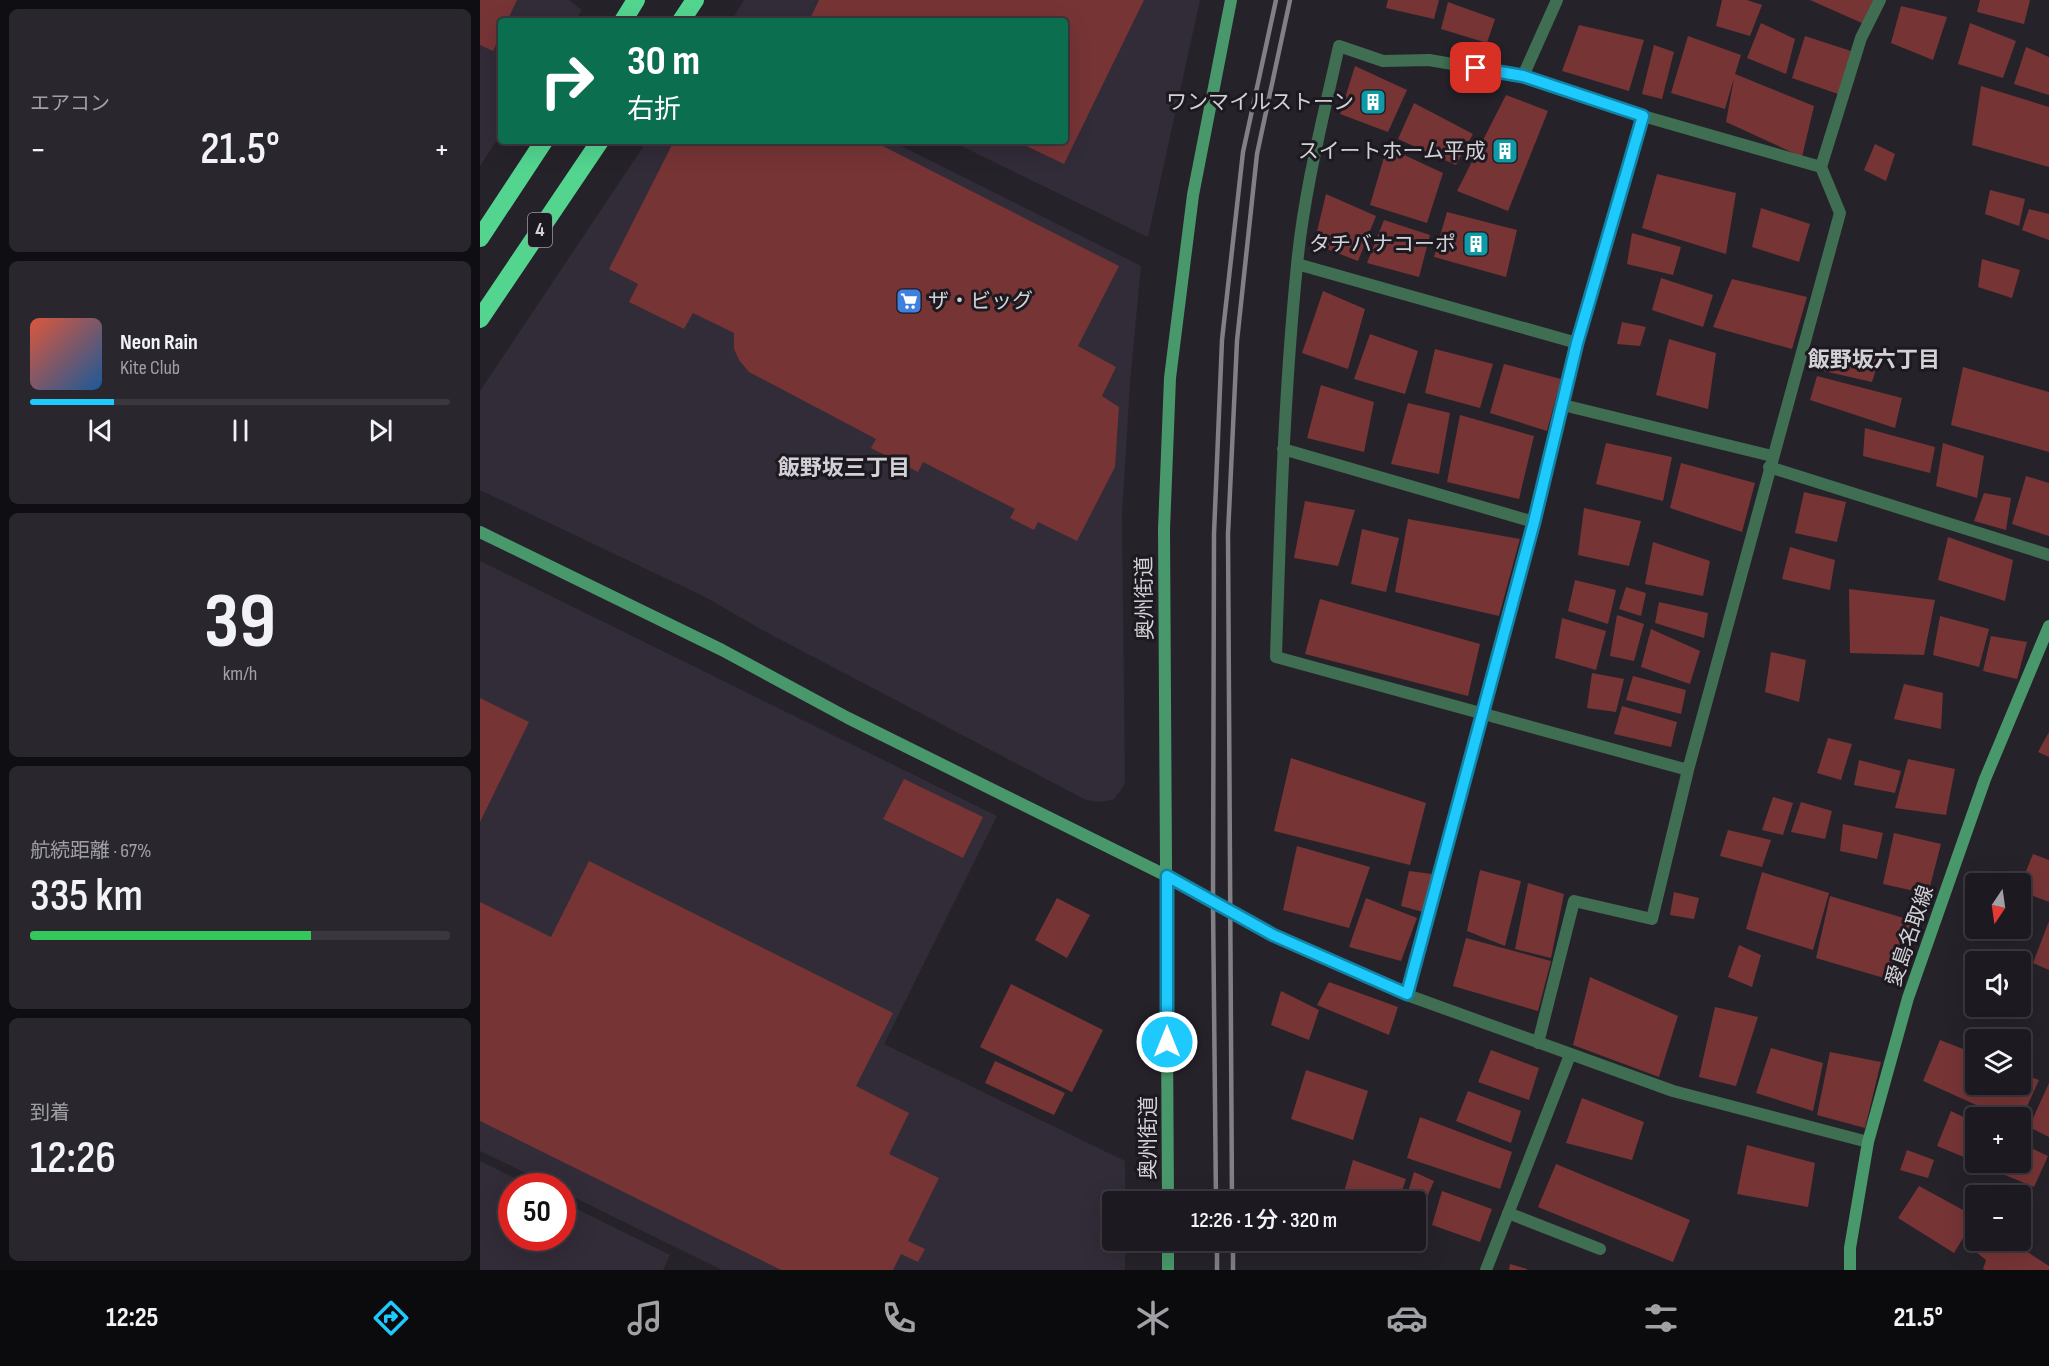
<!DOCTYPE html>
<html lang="ja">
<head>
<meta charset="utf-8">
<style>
  body { margin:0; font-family:"Sofia Sans Condensed","Noto Sans JP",sans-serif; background:#29272d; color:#f1f3f6; height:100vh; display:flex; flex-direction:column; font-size:22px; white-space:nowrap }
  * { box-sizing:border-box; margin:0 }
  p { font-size:20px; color:#a0a1a5 }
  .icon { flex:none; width:33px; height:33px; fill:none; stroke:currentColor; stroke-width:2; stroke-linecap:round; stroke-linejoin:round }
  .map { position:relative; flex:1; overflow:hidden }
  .details { display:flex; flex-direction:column; gap:9px; padding:9px; background:#0f0e12; width:480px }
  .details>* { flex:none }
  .guide { position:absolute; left:18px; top:18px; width:570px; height:126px; border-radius:6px; box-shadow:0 6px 24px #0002,0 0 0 2px #3a383e; background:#0b6e4f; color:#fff; overflow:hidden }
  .needle { width:39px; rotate:193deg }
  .tools { position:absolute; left:1485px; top:873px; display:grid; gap:12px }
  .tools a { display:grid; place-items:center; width:66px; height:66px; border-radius:6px; background:#1c1a20; box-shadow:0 6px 24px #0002,0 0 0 2px #3a383e; font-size:30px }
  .speed { position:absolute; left:18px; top:1173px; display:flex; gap:12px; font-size:30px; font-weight:700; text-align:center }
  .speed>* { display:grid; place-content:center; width:78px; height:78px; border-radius:50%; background:#1c1a20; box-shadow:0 6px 24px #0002,0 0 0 2px #3a383e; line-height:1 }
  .speed .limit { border:9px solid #d22; background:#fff; color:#111 }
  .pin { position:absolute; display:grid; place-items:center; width:51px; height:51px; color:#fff; margin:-26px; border-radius:12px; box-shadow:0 3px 9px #0006 }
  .me { position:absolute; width:66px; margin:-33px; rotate:0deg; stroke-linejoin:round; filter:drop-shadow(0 0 4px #0008) }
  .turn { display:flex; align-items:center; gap:21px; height:126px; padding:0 30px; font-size:27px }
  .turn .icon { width:78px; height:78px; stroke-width:2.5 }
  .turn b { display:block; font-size:42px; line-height:51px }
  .big { font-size:45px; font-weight:600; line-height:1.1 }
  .details .tile { flex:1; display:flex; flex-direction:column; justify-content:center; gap:9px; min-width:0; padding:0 21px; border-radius:9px; background:#29272d }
  .details .dial { align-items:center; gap:0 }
  .dial b { font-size:78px; line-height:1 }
  .song { display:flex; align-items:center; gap:18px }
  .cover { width:72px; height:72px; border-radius:9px; background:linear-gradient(135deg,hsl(10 70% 55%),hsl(210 70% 35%)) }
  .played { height:6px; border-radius:3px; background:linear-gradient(90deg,#1dc9fd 20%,#3a383e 20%) }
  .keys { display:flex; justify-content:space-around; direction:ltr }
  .heat { display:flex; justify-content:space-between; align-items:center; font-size:33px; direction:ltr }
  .charge { height:9px; border-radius:4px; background:linear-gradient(90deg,#34c759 67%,#3a383e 0) }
  .trip { position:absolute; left:622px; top:1191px; width:324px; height:60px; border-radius:6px; background:#1c1a20; box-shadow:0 6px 24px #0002,0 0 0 2px #3a383e; font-weight:600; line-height:60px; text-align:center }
  .tabs { display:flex; height:96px; justify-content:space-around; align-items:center; background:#0b0a0d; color:#a0a1a5 }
  .tabs .icon { width:42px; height:42px }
  .tabs .on { color:#1dc9fd }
  .tabs b { font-size:27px; color:#f1f3f6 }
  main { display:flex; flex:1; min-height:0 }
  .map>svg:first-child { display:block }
</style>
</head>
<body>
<main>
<section class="details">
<div class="tile"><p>エアコン</p>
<div class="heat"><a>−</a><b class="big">21.5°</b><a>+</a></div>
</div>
<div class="tile">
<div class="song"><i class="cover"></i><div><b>Neon Rain</b><p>Kite Club</p></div></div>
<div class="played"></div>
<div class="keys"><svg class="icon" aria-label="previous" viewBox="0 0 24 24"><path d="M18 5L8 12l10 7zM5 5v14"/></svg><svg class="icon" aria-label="pause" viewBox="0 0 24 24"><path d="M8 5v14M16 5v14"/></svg><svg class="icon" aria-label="next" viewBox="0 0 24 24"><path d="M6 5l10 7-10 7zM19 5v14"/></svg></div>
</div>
<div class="tile dial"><b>39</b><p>km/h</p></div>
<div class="tile"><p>航続距離 · 67%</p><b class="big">335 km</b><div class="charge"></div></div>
<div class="tile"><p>到着</p><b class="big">12:26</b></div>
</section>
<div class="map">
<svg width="1569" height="1270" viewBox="0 0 1569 1270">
  <rect width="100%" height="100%" fill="#26222a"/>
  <!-- built -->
  <path fill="#322b38" d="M0 0H89L102 10 95 21H21V134L0 166Z
    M264 0H720L668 237 471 141H585V21H251Z
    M167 141H411L661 266 650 383 642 515 645 784 634 799 622 802 606 800 284 631 225 597 0 490V391Z
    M0 561 517 816 404 1044 645 1161V1201L633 1202V1240L645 1241V1270H242L83 1192 82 1186H72L0 1151Z
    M0 1161 51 1186H32V1238H82L83 1202 190 1255 183 1270H0Z"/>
  <!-- building -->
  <path fill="#763435" d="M0 0H37L27 21H21V34L13 51 0 45Z
    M339 0H664L584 164 536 141H585V21H329Z
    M908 0H959L954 19 906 8Z
    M1242 0H1267L1282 5 1270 36 1236 26Z
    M1330 0H1395L1384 24Z
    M1500 0H1550L1544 24 1497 12Z
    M968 2 1015 19 1007 43 961 29Z
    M1421 6 1467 17 1453 60 1411 43Z
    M1281 23 1315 39 1306 74 1267 58Z
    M1490 23 1536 41 1523 78 1478 64Z
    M1099 25 1164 40 1149 91 1082 71Z
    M1208 36 1261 55 1255 74 1334 106 1322 157 1246 122 1254 78 1245 109 1191 93Z
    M1325 36 1371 51 1358 94 1312 78Z
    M1174 45 1194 52 1182 99 1162 94Z
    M1546 47 1569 57V95L1534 84Z
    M875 66 927 90 908 132 860 114Z
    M1501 86 1569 107V167L1492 145Z
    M1026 95 1068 111 1028 211 977 191Z
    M934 103 993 134 976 165 918 139Z
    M194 141H393L639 266 598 346 636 367 622 396 639 407 635 467 597 541 558 522 554 530 530 518 535 509 443 462 438 472 391 448 396 439 269 372 259 360 254 349V333L213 313 204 329 149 302 158 284 129 269Z
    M1395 144 1415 154 1406 181 1384 170Z
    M907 147 963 173 947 223 890 205Z
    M1177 174 1256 193 1246 254 1162 228Z
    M1510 190 1545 199 1539 226 1505 214Z
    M846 194 896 216 878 261 834 244Z
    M1281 208 1330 224 1319 262 1272 247Z
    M1549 209 1569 214V240L1542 230Z
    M967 212 1037 230 1026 277 954 257Z
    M904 220 950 235 939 277 887 263Z
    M1152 233 1201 247 1193 275 1147 264Z
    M1502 259 1540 270 1532 298 1498 287Z
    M1181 278 1233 295 1223 327 1172 310Z
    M1252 279 1327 297 1312 349 1233 327Z
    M843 291 885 309 868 369 822 353Z
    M1142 322 1166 327 1160 346 1137 344Z
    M890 334 938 351 925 394 874 379Z
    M1189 339 1236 353 1228 409 1176 395Z
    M1348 347 1399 359 1392 382 1339 370Z
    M955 349 1013 364 1000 408 945 393Z
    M1024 364 1081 379 1067 431 1010 413Z
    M1483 367 1569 392V452L1471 425Z
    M1337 376 1422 398 1415 428 1330 400Z
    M841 385 894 402 884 452 827 438Z
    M928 403 970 413 959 474 911 464Z
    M980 415 1054 436 1039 499 967 482Z
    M1385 428 1455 447 1450 473 1383 456Z
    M1126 443 1192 457 1183 501 1116 484Z
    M1463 443 1504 456 1497 498 1456 486Z
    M1201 463 1275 483 1262 532 1190 508Z
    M1546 476 1569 483V536L1532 524Z
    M1324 492 1366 502 1357 542 1315 533Z
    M1504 493 1531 498 1526 530 1494 521Z
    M825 501 875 510 858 566 814 558Z
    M1104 508 1161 521 1149 566 1098 555Z
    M928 519 1040 539 1019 616 915 592Z
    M882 529 919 538 906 592 871 584Z
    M1468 537 1533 560 1525 601 1458 580Z
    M1173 542 1230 561 1223 596 1165 584Z
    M1310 547 1355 560 1350 590 1302 579Z
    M1095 580 1136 590 1128 624 1088 611Z
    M1146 587 1166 593 1161 616 1139 609Z
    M1369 589 1455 600 1444 655 1370 653Z
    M840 599 1000 644 988 696 825 654Z
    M1179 602 1228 613 1224 638 1175 623Z
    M1137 615 1164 624 1154 661 1130 656Z
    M1460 616 1509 629 1499 667 1453 655Z
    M1082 618 1126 631 1116 670 1075 658Z
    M1171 629 1220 651 1210 684 1161 667Z
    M1511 636 1547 642 1537 679 1503 671Z
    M1291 652 1326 660 1319 702 1285 692Z
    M1112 673 1144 679 1136 712 1107 708Z
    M1153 676 1206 690 1201 714 1146 700Z
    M1424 684 1463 693 1461 729 1414 719Z
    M0 698 49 722 0 822Z
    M1142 706 1197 722 1191 747 1134 734Z
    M1569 732V757L1558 752Z
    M1348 738 1372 744 1361 780 1337 773Z
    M811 758 946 803 930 865 794 831Z
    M1428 759 1475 769 1466 815 1415 808Z
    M1379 760 1421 771 1415 793 1374 785Z
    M424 779 503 817 483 858 403 819Z
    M1293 797 1313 803 1303 835 1282 830Z
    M1321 802 1352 811 1345 839 1311 832Z
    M1363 824 1403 833 1397 859 1360 851Z
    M1248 830 1291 840 1282 867 1240 856Z
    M1414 833 1461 844 1448 894 1403 884Z
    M817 846 890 867 869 928 803 910Z
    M1553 854 1569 860V902L1540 891V886Z
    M109 861 413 1013 376 1086 429 1113 409 1154 459 1178 428 1241 445 1249 438 1262 421 1254 413 1270H301L0 1121V902L71 937Z
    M1000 870 1041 881 1025 946 987 931Z
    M929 871 952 874 943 912 921 906Z
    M1282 872 1349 893 1333 950 1266 929Z
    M1048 883 1084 894 1071 958 1035 949Z
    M1194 892 1219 898 1214 919 1190 915Z
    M1350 896 1437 922 1421 983 1336 958Z
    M577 898 610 915 587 958 555 940Z
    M886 898 937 918 921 961 869 947Z
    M1569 921V970L1553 963Z
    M986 938 1071 961 1058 1011 973 986Z
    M1259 945 1281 955 1272 987 1248 977Z
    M1110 977 1198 1016 1179 1077 1093 1045Z
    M849 982 918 1007 909 1035 837 1005Z
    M531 984 623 1030 592 1092 500 1047Z
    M801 991 839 1010 829 1040 791 1025Z
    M1235 1007 1278 1017 1256 1086 1219 1077Z
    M1460 1040 1496 1054V1084H1540V1073L1559 1080 1540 1122V1118H1525L1443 1081Z
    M1291 1048 1343 1063 1333 1111 1276 1093Z
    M1011 1050 1059 1068 1049 1100 998 1082Z
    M1350 1052 1401 1062 1385 1128 1337 1115Z
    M515 1061 585 1093 574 1115 505 1083Z
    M826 1070 888 1091 873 1140 811 1119Z
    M1569 1083V1137L1549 1127Z
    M988 1091 1041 1111 1031 1143 976 1121Z
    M1102 1098 1164 1122 1152 1160 1086 1143Z
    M1471 1111 1496 1123V1162L1457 1146Z
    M940 1117 1032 1152 1020 1189 927 1158Z
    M1540 1143 1568 1156 1554 1187 1496 1163 1540 1162Z
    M1267 1145 1335 1163 1328 1207 1257 1194Z
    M1427 1150 1454 1160 1448 1178 1420 1170Z
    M873 1160 926 1179 918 1202H882L863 1196Z
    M1076 1164 1210 1220 1193 1262 1058 1207Z
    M934 1172 954 1181 943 1206 936 1202 926 1199Z
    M1439 1186 1496 1217 1474 1253 1418 1218Z
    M962 1191 1012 1209 1000 1242 952 1225Z
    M1494 1240H1529L1569 1266V1270H1505L1503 1269 1506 1260 1490 1247Z
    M1030 1264 1047 1269V1270H1029Z"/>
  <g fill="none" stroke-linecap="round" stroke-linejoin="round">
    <!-- lane -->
    <path stroke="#3f6e52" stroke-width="12" d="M1289 467 1569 555"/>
    <!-- street -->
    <path stroke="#3f6e52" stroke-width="12" d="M1043 76 1077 0
      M1341 167 1381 38 1400 0
      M817 264 1097 343
      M1083 405 1292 456
      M803 449 1054 522
      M687 876 793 935 927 995 1193 1091 1388 1142
      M927 995 1054 522 1097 343 1163 116
      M1058 1043 1094 901 1172 919 1208 770 1360 213 1341 167 1163 116 1043 76 949 60 903 61 859 46C843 118 824 191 817 265 804 395 800 526 796 657L1208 770
      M1028 1213 1120 1249
      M1006 1270 1090 1055"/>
    <!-- secondary -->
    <path stroke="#49986b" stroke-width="12" d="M0 532 242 650 368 718 687 876
      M688 1202 684 529 690 378 713 195 751 0
      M688 1240V1270
      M1370 1270V1248L1388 1142 1428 998 1505 779 1569 626"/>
    <!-- highway -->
    <path stroke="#53d590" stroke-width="18" d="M143 21 156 0
      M201 21 215 0
      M0 238 64 141
      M0 319 120 141"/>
    <!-- rail -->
    <path stroke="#827f85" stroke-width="4.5" d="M736 1202 733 903 734 534 742 340 763 152 796 0
      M752 1202 748 534 757 341 777 154 810 0
      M737 1240V1270
      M753 1240V1270"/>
  </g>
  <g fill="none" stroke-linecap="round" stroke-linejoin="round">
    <!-- route casing -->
    <g stroke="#1383a4" stroke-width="15">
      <path id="route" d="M687 1042V876L793 935 927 994 1054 522 1097 343 1163 116 1043 76 996 68"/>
    </g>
    <!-- route -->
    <use href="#route" stroke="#1dc9fd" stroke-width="10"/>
  </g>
  <!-- icons -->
  <defs>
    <g id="building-square" transform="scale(1.35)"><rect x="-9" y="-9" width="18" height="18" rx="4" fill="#0f9aa8" stroke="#1d1920"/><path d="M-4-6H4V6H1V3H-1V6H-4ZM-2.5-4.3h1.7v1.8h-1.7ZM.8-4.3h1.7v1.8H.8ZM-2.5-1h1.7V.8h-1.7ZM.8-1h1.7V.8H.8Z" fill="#fff"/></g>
    <g id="supermarket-square" transform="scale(1.35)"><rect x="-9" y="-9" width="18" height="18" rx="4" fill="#3f7fe0" stroke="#1d1920"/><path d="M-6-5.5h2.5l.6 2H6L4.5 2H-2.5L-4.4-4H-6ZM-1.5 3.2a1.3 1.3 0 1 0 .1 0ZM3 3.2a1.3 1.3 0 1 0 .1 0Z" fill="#fff"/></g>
  </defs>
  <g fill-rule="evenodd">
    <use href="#building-square" x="893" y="102"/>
    <use href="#building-square" x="1025" y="151"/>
    <use href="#building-square" x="996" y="244"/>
    <use href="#supermarket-square" x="429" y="301"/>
  </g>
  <g text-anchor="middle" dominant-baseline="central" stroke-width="6" stroke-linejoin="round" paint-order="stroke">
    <!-- shield labels -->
    <rect fill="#1d1920" stroke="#9c9a9f" stroke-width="1.5" x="48" y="213" width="24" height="34" rx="4.5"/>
    <g font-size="20" font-weight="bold" fill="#d3d1d6">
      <text x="60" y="230">4</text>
    </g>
    <!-- poi labels -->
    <g font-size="21" fill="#d3d1d6" stroke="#1d1920" text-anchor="end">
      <text x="874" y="102">ワンマイルストーン</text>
      <text x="1006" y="151">スイートホーム平成</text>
      <text x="976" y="244">タチバナコーポ</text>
      <text x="448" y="301" text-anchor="start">ザ・ビッグ</text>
    </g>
    <!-- street labels -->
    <g font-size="21" fill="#d3d1d6" stroke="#1d1920">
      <text transform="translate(665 598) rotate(-91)">奥州街道</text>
      <text transform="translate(1430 936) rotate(-71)">愛島名取線</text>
      <text transform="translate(668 1138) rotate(-90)">奥州街道</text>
    </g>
    <!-- neighbourhood labels -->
    <g font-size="22" font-weight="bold" fill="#d3d1d6" stroke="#1d1920">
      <text x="1394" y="360">飯野坂六丁目</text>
      <text x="364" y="468">飯野坂三丁目</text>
    </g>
  </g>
</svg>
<div class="tools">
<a><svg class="needle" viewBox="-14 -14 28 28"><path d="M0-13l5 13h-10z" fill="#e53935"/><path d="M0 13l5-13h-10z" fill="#a0a1a5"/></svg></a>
<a><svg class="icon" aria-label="sound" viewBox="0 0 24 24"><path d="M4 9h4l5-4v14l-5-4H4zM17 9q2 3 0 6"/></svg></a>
<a><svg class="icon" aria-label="layers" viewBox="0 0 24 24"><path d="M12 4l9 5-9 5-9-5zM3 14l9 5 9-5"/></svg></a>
<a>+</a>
<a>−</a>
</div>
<div class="speed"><div class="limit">50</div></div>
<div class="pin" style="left:996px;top:68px;background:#d93025"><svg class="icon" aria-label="arrive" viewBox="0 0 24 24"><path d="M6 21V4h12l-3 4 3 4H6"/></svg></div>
<svg class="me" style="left:687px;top:1042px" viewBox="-20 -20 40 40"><circle r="17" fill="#1dc9fd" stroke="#fff" stroke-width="3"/><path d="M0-11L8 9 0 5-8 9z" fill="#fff"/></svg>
<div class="trip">12:26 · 1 分 · 320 m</div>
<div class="guide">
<div class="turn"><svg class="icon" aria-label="right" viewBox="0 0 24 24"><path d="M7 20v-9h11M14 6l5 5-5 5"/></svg><div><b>30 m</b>右折</div></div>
</div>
</div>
</main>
<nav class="tabs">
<b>12:25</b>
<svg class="icon on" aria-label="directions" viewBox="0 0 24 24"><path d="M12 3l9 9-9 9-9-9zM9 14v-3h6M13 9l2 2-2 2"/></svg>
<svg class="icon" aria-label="music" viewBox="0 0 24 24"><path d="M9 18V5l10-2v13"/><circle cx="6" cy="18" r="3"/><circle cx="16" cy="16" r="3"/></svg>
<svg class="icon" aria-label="phone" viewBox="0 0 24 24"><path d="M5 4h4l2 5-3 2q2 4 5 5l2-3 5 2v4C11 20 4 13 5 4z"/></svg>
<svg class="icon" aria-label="climate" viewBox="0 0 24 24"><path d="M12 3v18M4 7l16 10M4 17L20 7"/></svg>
<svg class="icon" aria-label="car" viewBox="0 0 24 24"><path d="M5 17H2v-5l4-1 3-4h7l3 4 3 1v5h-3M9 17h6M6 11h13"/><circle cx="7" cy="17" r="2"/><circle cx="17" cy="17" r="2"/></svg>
<svg class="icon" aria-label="filters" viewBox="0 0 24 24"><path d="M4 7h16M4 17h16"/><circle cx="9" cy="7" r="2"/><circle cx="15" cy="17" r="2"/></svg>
<b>21.5°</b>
</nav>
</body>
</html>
